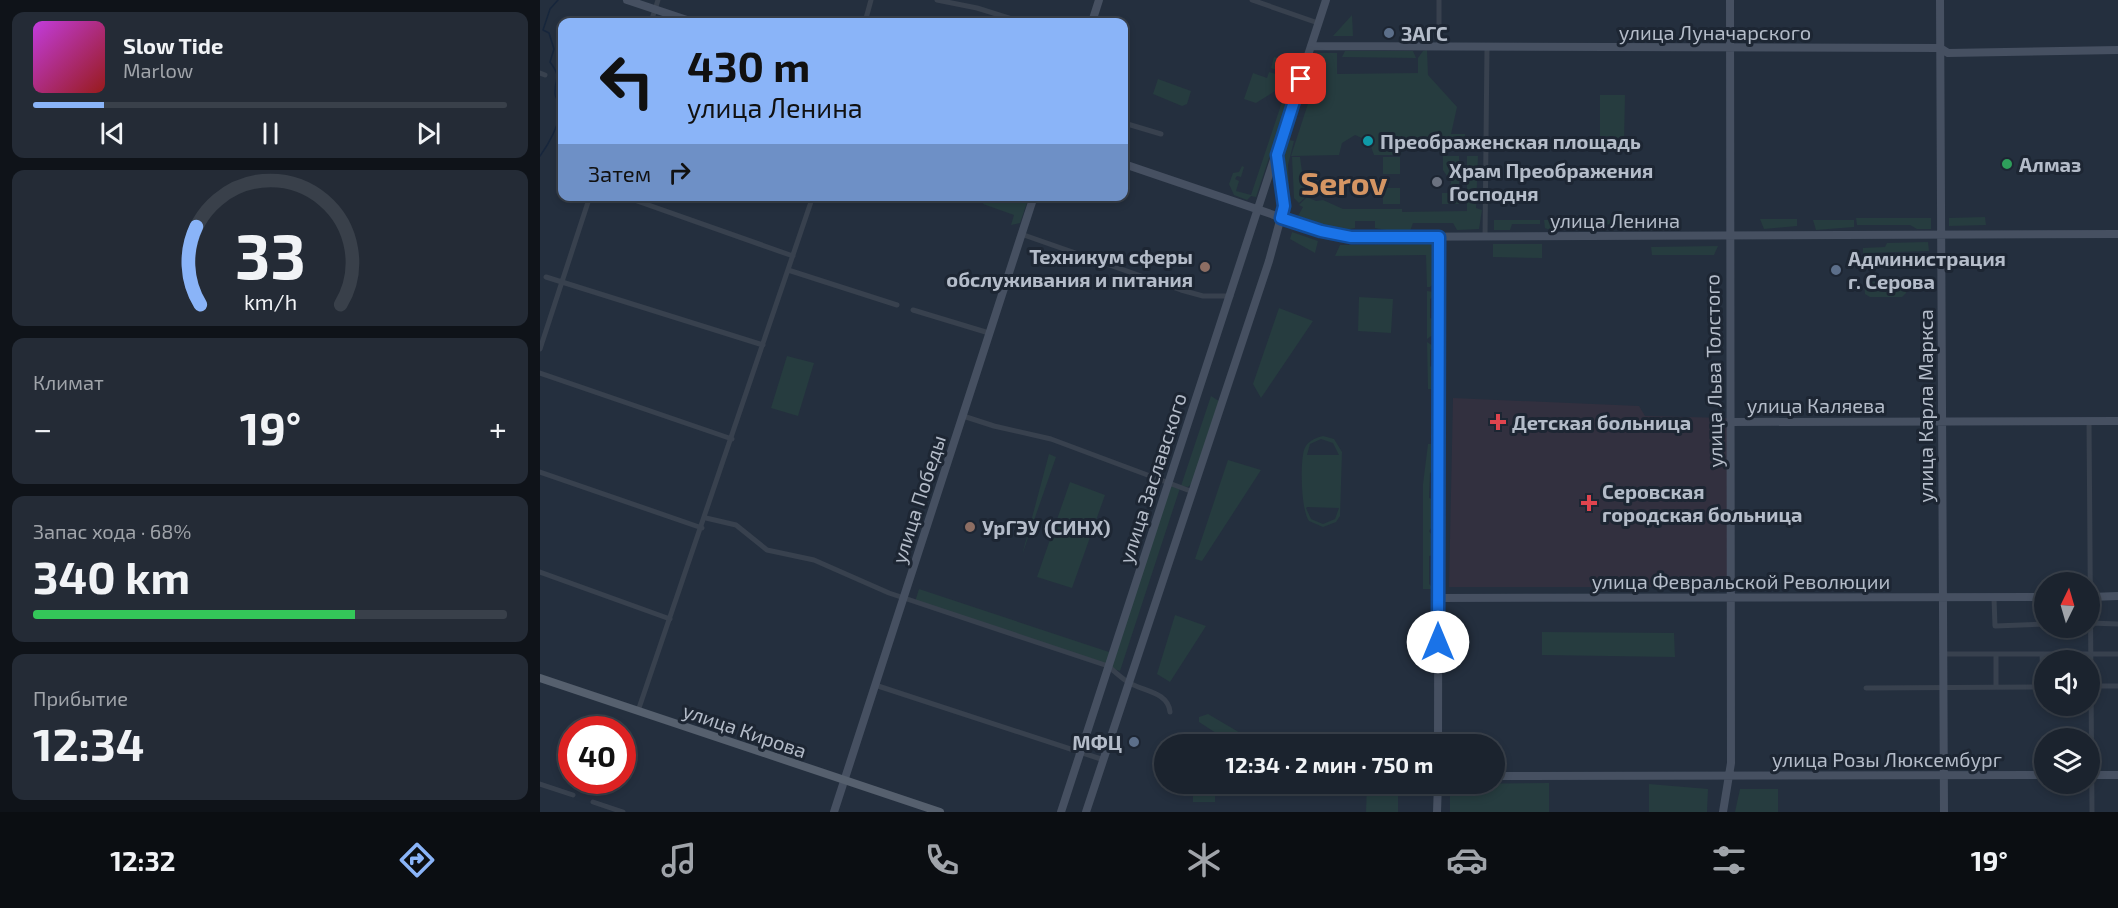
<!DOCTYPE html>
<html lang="ru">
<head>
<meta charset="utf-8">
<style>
  body { margin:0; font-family:"Exo 2",sans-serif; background:#242b36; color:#f1f3f6; height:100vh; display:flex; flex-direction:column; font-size:22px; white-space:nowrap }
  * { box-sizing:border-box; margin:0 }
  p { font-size:20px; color:#a0a4aa }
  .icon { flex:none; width:33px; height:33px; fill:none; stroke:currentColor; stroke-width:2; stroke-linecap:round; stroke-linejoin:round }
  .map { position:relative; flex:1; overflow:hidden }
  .side { display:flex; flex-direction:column; gap:12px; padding:12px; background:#0f1319; width:540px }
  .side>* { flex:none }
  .hud { position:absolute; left:18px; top:18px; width:570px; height:183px; border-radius:12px; box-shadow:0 3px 9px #0003,0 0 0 2px #39404a; background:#8ab4f8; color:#111; overflow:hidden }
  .needle { width:39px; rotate:5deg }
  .buttons { position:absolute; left:1494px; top:572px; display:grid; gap:12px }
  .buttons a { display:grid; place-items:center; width:66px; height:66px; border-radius:50%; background:#1b232e; box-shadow:0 3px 9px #0003,0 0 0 2px #39404a; font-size:30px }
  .speed { position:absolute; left:18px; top:716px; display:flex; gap:12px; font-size:30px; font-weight:700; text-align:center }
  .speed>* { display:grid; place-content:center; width:78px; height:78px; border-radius:50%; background:#1b232e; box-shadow:0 3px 9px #0003,0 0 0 2px #39404a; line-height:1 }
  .speed .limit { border:9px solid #d22; background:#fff; color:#111 }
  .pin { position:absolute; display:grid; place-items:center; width:51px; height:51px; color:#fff; margin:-26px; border-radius:12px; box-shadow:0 3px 9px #0006 }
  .me { position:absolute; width:66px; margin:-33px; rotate:0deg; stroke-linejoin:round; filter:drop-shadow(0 0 4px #0008) }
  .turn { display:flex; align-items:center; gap:21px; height:126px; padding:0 30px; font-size:27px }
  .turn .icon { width:78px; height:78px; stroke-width:2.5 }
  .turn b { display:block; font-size:42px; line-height:51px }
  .then { display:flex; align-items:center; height:57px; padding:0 30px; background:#0003; gap:12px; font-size:22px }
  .big { font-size:45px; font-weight:700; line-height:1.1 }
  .side .tile { flex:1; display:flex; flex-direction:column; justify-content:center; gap:9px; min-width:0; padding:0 21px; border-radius:12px; background:#242b36 }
  .side .dial { align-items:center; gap:0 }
  .dial svg { height:156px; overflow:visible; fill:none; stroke:#39404a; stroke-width:7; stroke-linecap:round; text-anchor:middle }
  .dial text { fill:#f1f3f6; stroke:none }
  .song { display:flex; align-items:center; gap:18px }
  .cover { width:72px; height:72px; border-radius:9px; background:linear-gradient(135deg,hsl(290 70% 55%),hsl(0 70% 35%)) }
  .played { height:6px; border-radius:3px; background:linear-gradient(90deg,#8ab4f8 15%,#39404a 15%) }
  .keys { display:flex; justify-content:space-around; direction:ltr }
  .heat { display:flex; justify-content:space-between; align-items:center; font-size:33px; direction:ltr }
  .charge { height:9px; border-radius:4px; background:linear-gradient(90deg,#34c759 68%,#39404a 0) }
  .trip { position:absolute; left:614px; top:734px; width:351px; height:60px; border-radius:30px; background:#1b232e; box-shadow:0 3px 9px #0003,0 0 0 2px #39404a; font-weight:700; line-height:60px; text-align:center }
  .tabs { display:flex; height:96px; justify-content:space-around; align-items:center; background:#0b0e12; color:#a0a4aa }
  .tabs .icon { width:42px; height:42px }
  .tabs .current { color:#8ab4f8 }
  .tabs b { font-size:27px; color:#f1f3f6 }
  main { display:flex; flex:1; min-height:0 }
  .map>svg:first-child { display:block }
</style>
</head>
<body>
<main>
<section class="side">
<div class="tile">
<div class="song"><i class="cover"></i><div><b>Slow Tide</b><p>Marlow</p></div></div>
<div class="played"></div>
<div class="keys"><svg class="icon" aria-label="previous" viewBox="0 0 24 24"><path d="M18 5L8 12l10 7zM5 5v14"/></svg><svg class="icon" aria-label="pause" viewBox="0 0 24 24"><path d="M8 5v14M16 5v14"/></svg><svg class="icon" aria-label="next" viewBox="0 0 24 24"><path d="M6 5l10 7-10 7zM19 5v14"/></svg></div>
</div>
<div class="tile dial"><svg viewBox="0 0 100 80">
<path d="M14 69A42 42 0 1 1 86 69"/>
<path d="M14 69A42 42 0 0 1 12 29" stroke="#8ab4f8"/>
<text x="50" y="56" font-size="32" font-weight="700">33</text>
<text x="50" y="72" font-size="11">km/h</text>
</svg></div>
<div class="tile"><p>Климат</p>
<div class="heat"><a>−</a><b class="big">19°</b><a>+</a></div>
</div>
<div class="tile"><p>Запас хода · 68%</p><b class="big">340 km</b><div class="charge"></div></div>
<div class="tile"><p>Прибытие</p><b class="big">12:34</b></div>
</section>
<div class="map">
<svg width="1578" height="812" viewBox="0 0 1578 812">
  <rect width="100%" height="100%" fill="#242f3e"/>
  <!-- medical -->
  <path fill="#32303f" d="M913 398 1099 406 1105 416 1188 418 1187 587H909Z"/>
  <!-- green -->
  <path fill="#263c3f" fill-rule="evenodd" d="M812 15 813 36H793Z
    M887 50 888 75 917 107 911 134H925V143H905L904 149H862L861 155H834L829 141 815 135 802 143 799 155 751 156 773 88 767 84C765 74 771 61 778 53H797V74L878 73V58L883 51Z
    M805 51H873L876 58 802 57Z
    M734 57 756 62 759 68 716 197 711 196 707 200 694 195 689 184 693 173 699 172 702 166 704 167 701 177 697 176 695 179 699 181 696 191 711 195 751 75 731 68Z
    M729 72 749 78 743 86 716 103 704 99 713 73 727 78Z
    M618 79 651 91 647 104 642 106 613 94Z
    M1060 95H1085L1084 142 1060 141Z
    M748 140 754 141 748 165 750 204 746 201 741 159Z
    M903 156H919V204H902V193H908L911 182 903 170Z
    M927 156H938L936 208 942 210 939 229 917 230 913 223H873L870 231H851L835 228V221H815V228L806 230 788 226 758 216 763 207 759 205 767 197 776 201 783 200 803 209H862V212L927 211Z
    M752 157H760L762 172 767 182 764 190 767 196 759 203 754 198Z
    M843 157H860V174H843Z
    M843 188H860V204H843Z
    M445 197H489L480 223 471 225 474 215 443 204Z
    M1445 217 1446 225 1409 226V218Z
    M1316 218H1391V229H1377L1370 225H1317Z
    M1220 219H1257V226L1224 229Z
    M954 220H1000V224H972L970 230H954Z
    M1004 220H1108L1104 229 1095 225 1016 224 1010 230 1005 228Z
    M1273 220H1314V227L1276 230Z
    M752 232 778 241 775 253 750 239Z
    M1388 242 1389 251 1323 253V248L1345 247 1347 243Z
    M892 244 895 249V282L890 287H887L886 255 795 256 800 245Z
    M953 244H1002V258L953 257Z
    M1178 246 1174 255H1112L1111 247Z
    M1365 281 1366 293 1362 297H1330L1325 294 1324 282Z
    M887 291 893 292 895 296 890 299V318L895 320 894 334 887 339Z
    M819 297 853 299 851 333 818 331Z
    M739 308 773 321 721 398 713 384Z
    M887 342 895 347 890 350V366L894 369V389H888Z
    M247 356 274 363 258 416 231 408Z
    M671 396 679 401 652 483 648 487 641 486Z
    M783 436 794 439 802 452 800 516 796 522 783 527 769 521C761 510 760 464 764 450 767 441 775 438 783 436ZM781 439 793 443 799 455H767L770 444ZM766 508 767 507 799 508 795 519 783 524 771 519Z
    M888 444H894V471L890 473 889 498 893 499V526L889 531 894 538V555L889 556V584L894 589H883V484Z
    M509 454 516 457 482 555Z
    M688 460 721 470 662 561 655 559Z
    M530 482 565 495 532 588 497 577Z
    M628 484 640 488 580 671 375 602 379 589 572 653Z
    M635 615 666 626 630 682 617 674Z
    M1002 632 1134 633 1135 657 1002 655Z
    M668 714 719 744H819H693L659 722V717Z
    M1009 783V812H910V784Z
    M827 784H858V812H826Z
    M1109 784 1168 789 1167 812H1109Z
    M1200 789H1238V812H1195Z
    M653 790H675V802H653Z"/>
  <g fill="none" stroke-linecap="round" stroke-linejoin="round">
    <!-- stream -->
    <path stroke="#17263c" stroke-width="1.5" d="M0 156C11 141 17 128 22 110 21 104 15 99 15 93 15 76 22 78 10 62L14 49 9 33 3 30 10 9 18 0"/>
    <!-- street -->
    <path stroke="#38414e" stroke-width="5" d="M397 0 437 8 482 22
      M712 0 778 23
      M111 22 118 0
      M325 22 331 0
      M899 47V0
      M0 73 5 75
      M584 123 621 134
      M83 196 253 256
      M481 234 641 290 663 296H691
      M945 237 947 47
      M248 270 357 305
      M6 277 223 345
      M373 310 449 333
      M0 349 50 196
      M0 373 192 439
      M423 416 454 426 511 439 653 492
      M1549 420 1552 812
      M0 472 162 528
      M166 518 196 525 227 550 274 560 349 593 568 666C574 671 581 678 588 682 601 691 628 691 630 712
      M0 572 130 619
      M1500 597 1501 625
      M1454 598 1455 626 1504 624
      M1550 623 1578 624
      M1402 654H1578
      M1502 654 1503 687
      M335 685 564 760
      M1550 686H1578
      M1456 687V654
      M1326 688 1504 687
      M98 711 273 196
      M0 784 33 795
      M53 802 83 812"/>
    <!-- secondary -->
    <path stroke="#465061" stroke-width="8" d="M87 0 153 22
      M1400 0 1404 812
      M552 22 559 0
      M771 46 1400 48 1408 53 1578 50
      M584 164 781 231 811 237 1578 234
      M1190 422 1578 421
      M1550 597 1578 596
      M898 598 1504 597
      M898 744 899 237
      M1550 775H1578
      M954 776 1504 775
      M294 812 494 196
      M521 812 786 0
      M546 812 729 261 744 206 737 157
      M897 812 898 783
      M1183 812 1191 763 1190 0"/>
    <!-- primary -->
    <path stroke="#56606e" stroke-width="8" d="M0 678 400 812"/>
  </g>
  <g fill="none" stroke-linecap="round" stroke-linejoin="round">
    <!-- route casing -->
    <g stroke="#114b97" stroke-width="15">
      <path id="route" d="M761 79 737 155 744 206 741 218 781 231 811 237H899L898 642"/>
    </g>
    <!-- route -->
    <use href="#route" stroke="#1a73e8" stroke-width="10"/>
  </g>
  <!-- markers -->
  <g fill="#5c6f8a" stroke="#1d2633" stroke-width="2">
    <circle cx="849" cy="33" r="6"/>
    <circle cx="1296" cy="270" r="6"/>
    <circle cx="594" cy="742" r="6"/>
  </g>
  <circle fill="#0f9aa8" stroke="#1d2633" stroke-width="2" cx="828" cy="141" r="6"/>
  <circle fill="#2e9e5b" stroke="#1d2633" stroke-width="2" cx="1467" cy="164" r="6"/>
  <circle fill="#6b7280" stroke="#1d2633" stroke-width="2" cx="897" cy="182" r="6"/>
  <g fill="#8d6e63" stroke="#1d2633" stroke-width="2">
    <circle cx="665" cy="267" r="6"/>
    <circle cx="430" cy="527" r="6"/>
  </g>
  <g fill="#e0444e" stroke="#1d2633" stroke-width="2">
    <path d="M955 413h6v6h6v6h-6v6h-6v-6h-6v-6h6z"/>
    <path d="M1046 494h6v6h6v6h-6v6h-6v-6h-6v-6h6z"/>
  </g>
  <g text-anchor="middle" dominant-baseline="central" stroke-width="6" stroke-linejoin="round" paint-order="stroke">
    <!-- street labels -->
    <g font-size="20" fill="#b4bcc9" stroke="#1d2633">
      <text x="1175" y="32">улица Луначарского</text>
      <text x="1075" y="220">улица Ленина</text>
      <text transform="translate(1173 371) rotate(-91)">улица Льва Толстого</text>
      <text x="1276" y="405">улица Каляева</text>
      <text transform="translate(1385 406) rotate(-90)">улица Карла Маркса</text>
      <text transform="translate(612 478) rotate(-72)">улица Заславского</text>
      <text transform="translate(378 499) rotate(-72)">улица Победы</text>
      <text x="1201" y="581">улица Февральской Революции</text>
      <text transform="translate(205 730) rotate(19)">улица Кирова</text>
      <text x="1347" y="759">улица Розы Люксембург</text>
    </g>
    <!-- poi labels -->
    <g font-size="20" font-weight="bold" fill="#b4bcc9" stroke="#1d2633" text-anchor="start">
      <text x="861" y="33">ЗАГС</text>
      <text x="840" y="141">Преображенская площадь</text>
      <text x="1479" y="164">Алмаз</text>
      <text x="909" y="170">Храм Преображения<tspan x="909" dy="23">Господня</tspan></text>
      <text x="653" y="256" text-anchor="end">Техникум сферы<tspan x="653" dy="23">обслуживания и питания</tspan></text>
      <text x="1308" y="258">Администрация<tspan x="1308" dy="23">г. Серова</tspan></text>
      <text x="972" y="422">Детская больница</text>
      <text x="1062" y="491">Серовская<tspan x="1062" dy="23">городская больница</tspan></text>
      <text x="442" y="527">УрГЭУ (СИНХ)</text>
      <text x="582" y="742" text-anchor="end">МФЦ</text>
    </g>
    <!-- town labels -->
    <g font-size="32" font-weight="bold" fill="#d59563" stroke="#1d2633">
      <text x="804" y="182">Serov</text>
    </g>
  </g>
</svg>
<div class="buttons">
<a><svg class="needle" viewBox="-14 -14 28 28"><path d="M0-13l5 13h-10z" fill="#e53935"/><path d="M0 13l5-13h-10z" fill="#a0a4aa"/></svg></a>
<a><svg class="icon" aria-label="sound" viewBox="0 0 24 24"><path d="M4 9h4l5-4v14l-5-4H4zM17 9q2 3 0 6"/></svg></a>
<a><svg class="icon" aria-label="layers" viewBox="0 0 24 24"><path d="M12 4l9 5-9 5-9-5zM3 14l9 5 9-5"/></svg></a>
</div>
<div class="speed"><div class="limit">40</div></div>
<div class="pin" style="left:761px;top:79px;background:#d93025"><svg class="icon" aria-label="arrive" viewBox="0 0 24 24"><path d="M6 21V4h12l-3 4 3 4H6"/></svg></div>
<svg class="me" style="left:898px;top:642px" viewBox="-20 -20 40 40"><circle r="19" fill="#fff"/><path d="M0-13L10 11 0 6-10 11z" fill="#1a73e8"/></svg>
<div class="trip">12:34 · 2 мин · 750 m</div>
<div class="hud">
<div class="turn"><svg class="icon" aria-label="left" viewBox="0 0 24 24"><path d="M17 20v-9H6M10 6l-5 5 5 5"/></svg><div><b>430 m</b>улица Ленина</div></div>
<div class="then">Затем<svg class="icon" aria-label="right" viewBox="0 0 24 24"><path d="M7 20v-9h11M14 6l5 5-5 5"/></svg></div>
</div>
</div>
</main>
<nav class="tabs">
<b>12:32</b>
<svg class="icon current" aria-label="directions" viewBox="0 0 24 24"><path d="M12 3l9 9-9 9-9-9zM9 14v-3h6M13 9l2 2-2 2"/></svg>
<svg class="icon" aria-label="music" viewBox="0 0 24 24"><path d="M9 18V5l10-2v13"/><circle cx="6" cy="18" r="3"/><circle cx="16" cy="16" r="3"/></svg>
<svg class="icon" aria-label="phone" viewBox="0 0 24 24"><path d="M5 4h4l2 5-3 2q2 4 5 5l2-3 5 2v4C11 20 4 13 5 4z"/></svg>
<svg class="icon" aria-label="climate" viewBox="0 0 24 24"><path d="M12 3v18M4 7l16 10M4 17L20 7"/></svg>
<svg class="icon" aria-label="car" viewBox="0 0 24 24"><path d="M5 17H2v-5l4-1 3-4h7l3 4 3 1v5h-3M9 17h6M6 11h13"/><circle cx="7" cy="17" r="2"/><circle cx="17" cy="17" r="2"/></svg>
<svg class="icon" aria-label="filters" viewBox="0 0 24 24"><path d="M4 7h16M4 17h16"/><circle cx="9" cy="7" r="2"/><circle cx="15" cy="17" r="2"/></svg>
<b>19°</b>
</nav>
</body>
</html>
